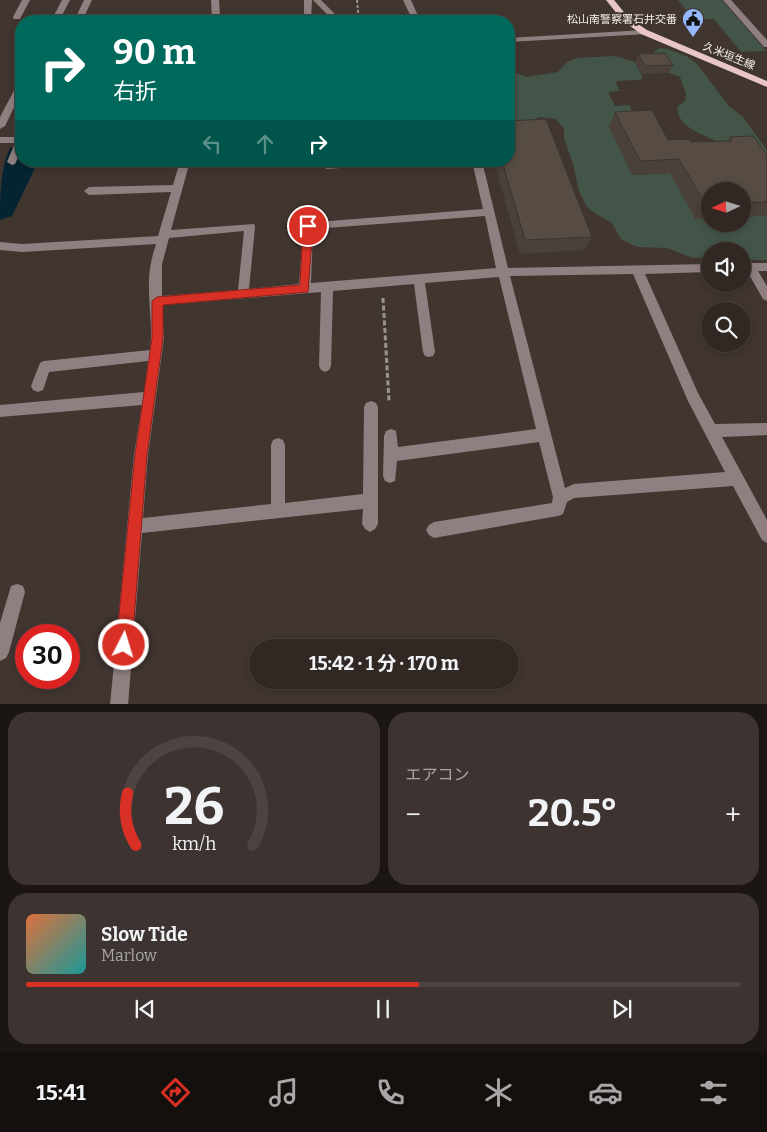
<!DOCTYPE html>
<html lang="ja">
<head>
<meta charset="utf-8">
<style>
  body { margin:0; font-family:Bitter,"Noto Sans JP",serif; background:#3d3431; color:#f1f3f6; height:100vh; display:flex; flex-direction:column; font-size:19px; white-space:nowrap }
  * { box-sizing:border-box; margin:0 }
  p { font-size:16px; color:#a8a6a6 }
  .icon { flex:none; width:28px; height:28px; fill:none; stroke:currentColor; stroke-width:2; stroke-linecap:round; stroke-linejoin:round }
  .map { position:relative; height:704px; overflow:hidden }
  .drawer { display:flex; flex-direction:column; gap:8px; padding:8px; background:#1b1614; flex:1 }
  .drawer>* { flex:none }
  .banner { position:absolute; left:15px; top:15px; width:500px; height:152px; border-radius:20px; box-shadow:0 2px 8px #0003,0 0 0 1px #4c4441; background:#00695c; color:#fff; overflow:hidden }
  .needle { width:32px; rotate:266deg }
  .controls { position:absolute; left:701px; top:182px; display:grid; gap:10px }
  .controls a { display:grid; place-items:center; width:50px; height:50px; border-radius:50%; background:#312824; box-shadow:0 2px 8px #0003,0 0 0 1px #4c4441; font-size:25px }
  .speed { position:absolute; left:15px; top:624px; display:flex; gap:10px; font-size:25px; font-weight:700; text-align:center }
  .speed>* { display:grid; place-content:center; width:65px; height:65px; border-radius:50%; background:#312824; box-shadow:0 2px 8px #0003,0 0 0 1px #4c4441; line-height:1 }
  .speed .limit { border:8px solid #d22; background:#fff; color:#111 }
  .pin { position:absolute; display:grid; place-items:center; width:42px; height:42px; color:#fff; margin:-21px; border:2px solid #fff; border-radius:50%; box-shadow:0 1px 5px #0007 }
  .me { position:absolute; width:55px; margin:-28px; rotate:5deg; stroke-linejoin:round; filter:drop-shadow(0 0 4px #0008) }
  .turn { display:flex; align-items:center; gap:18px; height:105px; padding:0 15px; font-size:22px }
  .turn .icon { width:65px; height:65px; stroke-width:2.5 }
  .turn b { display:block; font-size:35px; line-height:42px }
  .lanes { display:flex; align-items:center; height:48px; padding:0 15px; background:#0003; justify-content:center; gap:25px; direction:ltr }
  .lanes .off { opacity:.35 }
  .big { font-size:38px; font-weight:700; line-height:1.1 }
  .drawer .card { flex:1; display:flex; flex-direction:column; justify-content:center; gap:8px; min-width:0; padding:0 18px; border-radius:20px; background:#3d3431 }
  .drawer .dial { align-items:center; gap:0 }
  .dial svg { height:130px; overflow:visible; fill:none; stroke:#4c4441; stroke-width:7; stroke-linecap:round; text-anchor:middle }
  .dial text { fill:#f1f3f6; stroke:none }
  .song { display:flex; align-items:center; gap:15px }
  .cover { width:60px; height:60px; border-radius:8px; background:linear-gradient(135deg,hsl(20 70% 55%),hsl(180 70% 35%)) }
  .played { height:5px; border-radius:2px; background:linear-gradient(90deg,#d93025 55%,#4c4441 55%) }
  .keys { display:flex; justify-content:space-around; direction:ltr }
  .heat { display:flex; justify-content:space-between; align-items:center; font-size:28px; direction:ltr }
  .drawer .tiles { flex:1; display:grid; gap:8px; grid-template-columns:1fr 1fr }
  .card:last-child { grid-column:span 2 }
  .trip { position:absolute; left:249px; top:639px; width:270px; height:50px; border-radius:25px; background:#312824; box-shadow:0 2px 8px #0003,0 0 0 1px #4c4441; font-weight:700; line-height:50px; text-align:center }
  .dock { display:flex; height:80px; justify-content:space-around; align-items:center; background:#14100e; color:#a8a6a6 }
  .dock .icon { width:35px; height:35px }
  .dock .active { color:#d93025 }
  .dock b { font-size:22px; color:#f1f3f6 }
  .map>svg:first-child { display:block }
</style>
</head>
<body>
<div class="map">
<svg width="767" height="705" viewBox="0 0 767 705">
  <rect width="100%" height="100%" fill="#413530"/>
  <!-- green -->
  <path fill="#435548" d="M678 0H722L766 51 741 52 714 19H693Z
    M660 48 668 49 688 57 697 64 729 106 743 117 767 150V188C752 173 738 157 722 145 708 134 678 131 677 107L685 101 686 94 680 77 669 73 654 55 653 52Z
    M615 56 635 62 643 78 640 80 615 81 620 91 608 92 615 106 629 105 633 113 632 175 670 173 710 218V224H742L743 217 767 215V260H743L742 251H710V257L693 258 667 248 637 247 621 239 612 223 596 214 587 207 579 191 573 164 564 138V129L556 119 540 117 525 123H509V70L527 77 558 72 567 62 578 58Z"/>
  <g fill="none" stroke-linecap="round" stroke-linejoin="round">
    <!-- river -->
    <path fill="#042432" fill-rule="evenodd" d="M21 145V161H35V168L12 216 0 220C0 196 0 169 10 148Z"/>
    <!-- path-far1 -->
    <path stroke="#9c928e" stroke-width="2" stroke-dasharray="3 2" stroke-linecap="butt" d="M357 0 359 21"/>
    <!-- path -->
    <path stroke="#9c928e" stroke-width="3" stroke-dasharray="5 2.5" stroke-linecap="butt" d="M383 298 389 401"/>
    <!-- minor -->
    <path fill="#907f80" fill-rule="evenodd" d="M22 0H30L20 19H14L13 17Z
      M62 0H70L59 21H51Z
      M84 0H92L82 21H74Z
      M211 0H219L220 17 304 16V0H312L311 21H212Z
      M313 0H321L334 13 338 21H330L328 15Z
      M403 0H411L418 16 449 14 453 16 449 18 413 21Z
      M723 0H731L767 40V47H764Z
      M644 30 648 32 647 34 509 42V38Z
      M18 83H21V93L5 126 0 129V117Z
      M0 137H21V151L15 164 12 165 7 162 15 143H0Z
      M180 161H190L171 230 254 224 255 227 249 289 299 284 304 223 483 209 472 161H482L508 268 710 264V272L645 274 698 393 715 424 767 423V435L722 437 767 520V543L762 540 733 486 574 498 567 502 563 514 558 516 434 538 429 535 426 530 429 525 434 522 552 503 553 497 539 442 397 461 395 481 390 483 385 481 383 476 384 436 386 431 391 429 396 431 398 447 536 429 499 277 425 283 435 352 433 356 429 357 425 356 423 352 414 284 333 291 331 366 329 370 325 372 321 370 319 366 321 292 162 305 164 338 148 455 143 518 271 504V445L273 440 278 438 283 440 285 445V503L363 494 364 407 366 403 371 401 376 403 378 407V524L375 529 370 532 365 529 362 524 363 509 142 533 128 705H110L134 455 142 405 0 417V405L144 392 148 361 49 372 43 390 38 392 33 390 31 386 40 363 44 361 150 350C154 322 145 292 151 263 152 257 154 251 156 244L22 252 0 250V242L22 244 158 236 171 192 89 195 84 191 89 187 173 185ZM485 216 496 268 311 283 313 229ZM244 231 238 290 162 296V264L169 238ZM633 274 688 401 725 472 574 484 565 488 510 276Z
      M347 161H399L394 164 327 169 322 166 327 163Z
      M742 263H767V271H758L767 286V301L763 299 747 271H742Z
      M17 584 23 586 25 592 9 652 6 658 0 661V623L11 586Z"/>
    <!-- major -->
    <path fill="#e8c6c7" fill-rule="evenodd" d="M606 0H614L628 17 647 30 767 81V87L641 34 622 20Z"/>
  </g>
  <!-- wall -->
  <path fill="#4a413a" d="M638 54 673 65 669 73 642 74 635 62Z
    M615 112 668 140 691 142 727 141 730 137 767 155V215L742 217V191H710V218L695 219 670 173 632 175 609 127Z
    M494 161H509L592 237 584 250 520 254Z"/>
  <!-- building -->
  <path fill="#564c43" stroke="#3c352f" d="M665 53 673 65 645 66 638 54Z
    M652 110 668 140 689 139 691 142 732 141 730 137 753 136 767 155V202L742 203V191H710V205H706L679 159 640 161 615 112Z
    M546 119 592 237 525 240 502 161H509V121Z"/>
  <!-- route -->
  <path fill="#d93025" stroke="#8d1f18" d="M308 223 313 226 308 292 163 305V338L147 455 132 645 130 650 124 653 119 650 116 645 135 455 152 338V301L157 297 300 285 303 226Z"/>
  <!-- icons -->
  <defs>
    <g id="civic-pin" transform="scale(1.125)"><path d="M0 17L-7.5 6A9.5 9.5 0 1 1 7.5 6Z" fill="#94b7fd" stroke="#413530"/><path d="M-.6-6.5H3V-4.5H.6V-3L4-1V1h2V6H-6V1h2V-1L-.6-3ZM-1.2 2.5V6h2.4V2.5Z" fill="#111"/></g>
  </defs>
  <g fill-rule="evenodd">
    <use href="#civic-pin" x="693" y="19"/>
  </g>
  <g text-anchor="middle" dominant-baseline="central" stroke-width="4" stroke-linejoin="round" paint-order="stroke">
    <!-- far-poi labels -->
    <g font-size="11" fill="#f7efeb" stroke="#413530" text-anchor="end">
      <text x="677" y="19">松山南警察署石井交番</text>
    </g>
    <!-- far-street labels -->
    <g font-size="11" fill="#f7efeb" stroke="#413530">
      <text transform="translate(729 56) rotate(22)">久米垣生線</text>
    </g>
  </g>
</svg>
<div class="controls">
<a><svg class="needle" viewBox="-14 -14 28 28"><path d="M0-13l5 13h-10z" fill="#e53935"/><path d="M0 13l5-13h-10z" fill="#a8a6a6"/></svg></a>
<a><svg class="icon" aria-label="sound" viewBox="0 0 24 24"><path d="M4 9h4l5-4v14l-5-4H4zM17 9q2 3 0 6"/></svg></a>
<a><svg class="icon" aria-label="search" viewBox="0 0 24 24"><circle cx="10" cy="10" r="6"/><path d="M15 15l6 6"/></svg></a>
</div>
<div class="speed"><div class="limit">30</div></div>
<div class="pin" style="left:308px;top:226px;background:#d93025"><svg class="icon" aria-label="arrive" viewBox="0 0 24 24"><path d="M6 21V4h12l-3 4 3 4H6"/></svg></div>
<svg class="me" style="left:124px;top:645px" viewBox="-20 -20 40 40"><circle r="17" fill="#d93025" stroke="#fff" stroke-width="3"/><path d="M0-11L8 9 0 5-8 9z" fill="#fff"/></svg>
<div class="trip">15:42 · 1 分 · 170 m</div>
<div class="banner">
<div class="turn"><svg class="icon" aria-label="right" viewBox="0 0 24 24"><path d="M7 20v-9h11M14 6l5 5-5 5"/></svg><div><b>90 m</b>右折</div></div>
<div class="lanes"><svg class="icon off" aria-label="left" viewBox="0 0 24 24"><path d="M17 20v-9H6M10 6l-5 5 5 5"/></svg><svg class="icon off" aria-label="ahead" viewBox="0 0 24 24"><path d="M12 20V5M6 11l6-6 6 6"/></svg><svg class="icon" aria-label="right" viewBox="0 0 24 24"><path d="M7 20v-9h11M14 6l5 5-5 5"/></svg></div>
</div>
</div>
<section class="drawer">
<div class="tiles">
<div class="card dial"><svg viewBox="0 0 100 80">
<path d="M14 69A42 42 0 1 1 86 69"/>
<path d="M14 69A42 42 0 0 1 9 37" stroke="#d93025"/>
<text x="50" y="56" font-size="32" font-weight="700">26</text>
<text x="50" y="72" font-size="11">km/h</text>
</svg></div>
<div class="card"><p>エアコン</p>
<div class="heat"><a>−</a><b class="big">20.5°</b><a>+</a></div>
</div>
<div class="card">
<div class="song"><i class="cover"></i><div><b>Slow Tide</b><p>Marlow</p></div></div>
<div class="played"></div>
<div class="keys"><svg class="icon" aria-label="previous" viewBox="0 0 24 24"><path d="M18 5L8 12l10 7zM5 5v14"/></svg><svg class="icon" aria-label="pause" viewBox="0 0 24 24"><path d="M8 5v14M16 5v14"/></svg><svg class="icon" aria-label="next" viewBox="0 0 24 24"><path d="M6 5l10 7-10 7zM19 5v14"/></svg></div>
</div>
</div>
</section>
<nav class="dock">
<b>15:41</b>
<svg class="icon active" aria-label="directions" viewBox="0 0 24 24"><path d="M12 3l9 9-9 9-9-9zM9 14v-3h6M13 9l2 2-2 2"/></svg>
<svg class="icon" aria-label="music" viewBox="0 0 24 24"><path d="M9 18V5l10-2v13"/><circle cx="6" cy="18" r="3"/><circle cx="16" cy="16" r="3"/></svg>
<svg class="icon" aria-label="phone" viewBox="0 0 24 24"><path d="M5 4h4l2 5-3 2q2 4 5 5l2-3 5 2v4C11 20 4 13 5 4z"/></svg>
<svg class="icon" aria-label="climate" viewBox="0 0 24 24"><path d="M12 3v18M4 7l16 10M4 17L20 7"/></svg>
<svg class="icon" aria-label="car" viewBox="0 0 24 24"><path d="M5 17H2v-5l4-1 3-4h7l3 4 3 1v5h-3M9 17h6M6 11h13"/><circle cx="7" cy="17" r="2"/><circle cx="17" cy="17" r="2"/></svg>
<svg class="icon" aria-label="filters" viewBox="0 0 24 24"><path d="M4 7h16M4 17h16"/><circle cx="9" cy="7" r="2"/><circle cx="15" cy="17" r="2"/></svg>
</nav>
</body>
</html>
